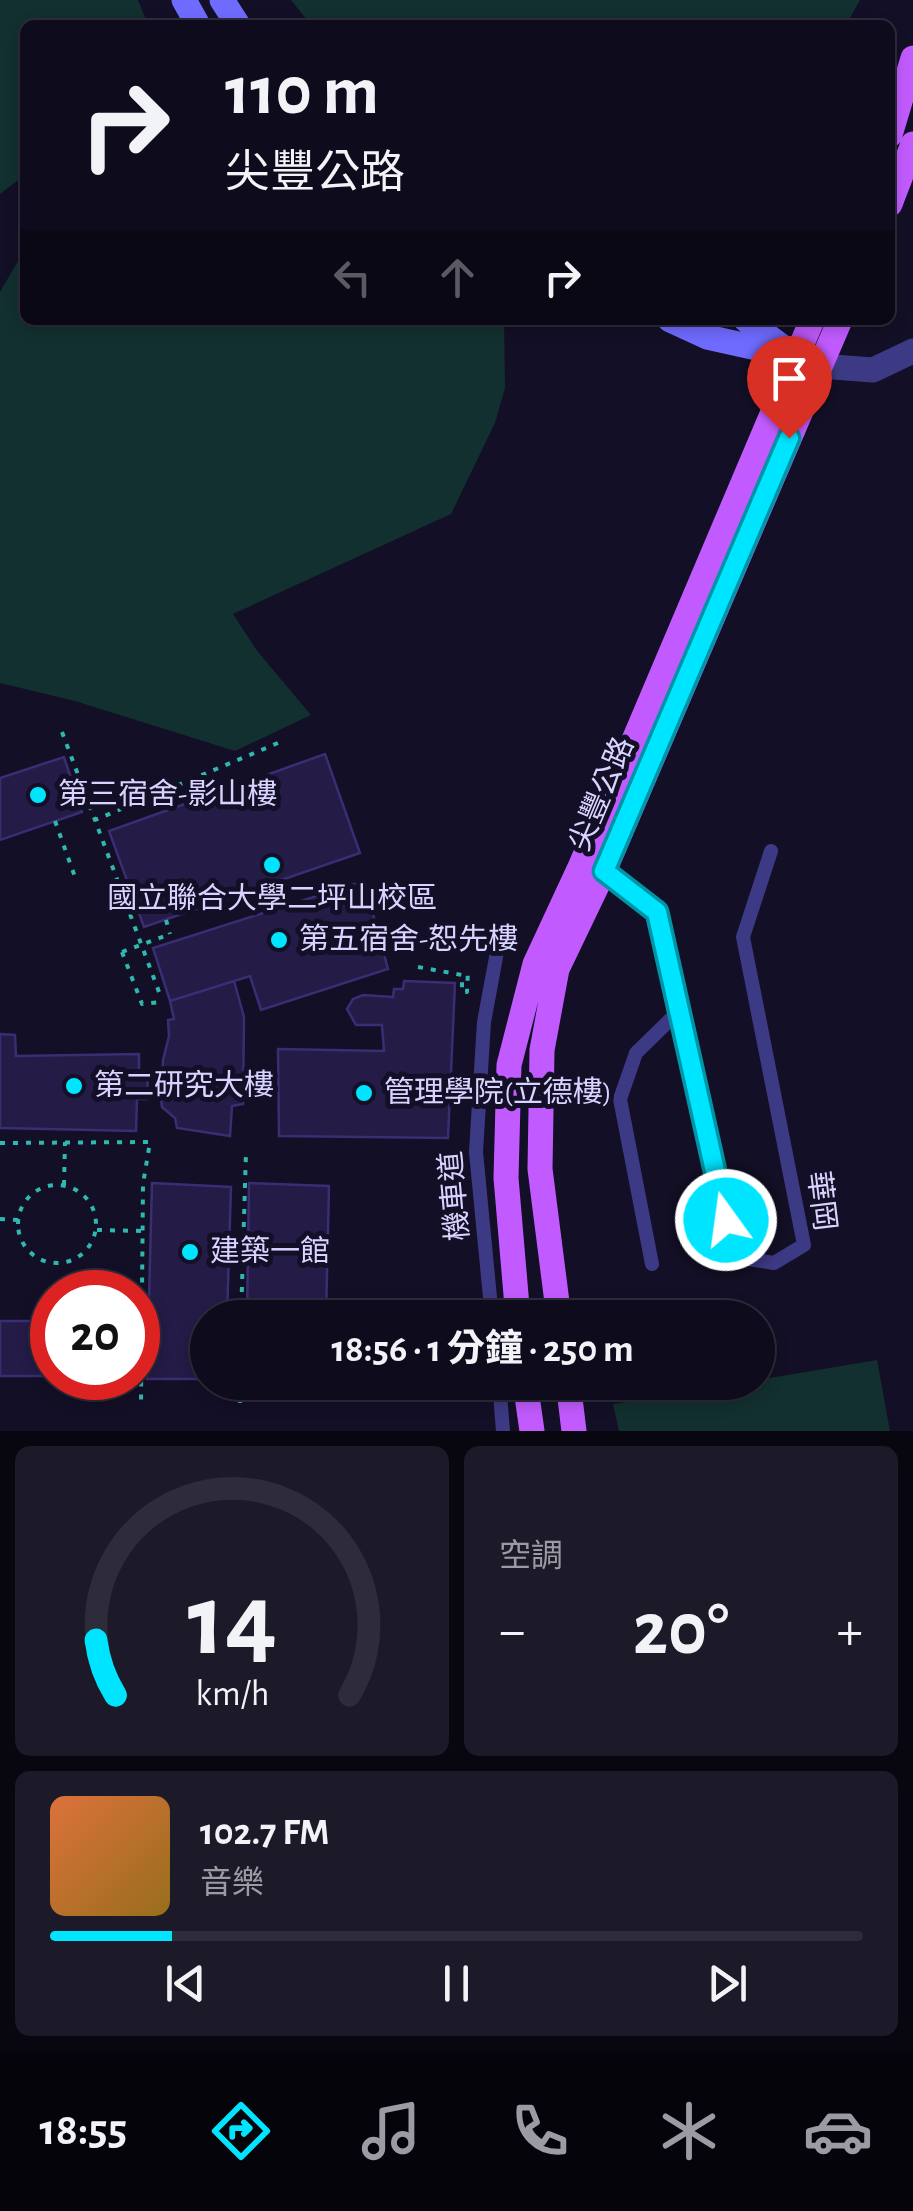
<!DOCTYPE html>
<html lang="zh-TW">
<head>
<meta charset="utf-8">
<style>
  body { margin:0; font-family:"Alegreya Sans","Noto Sans TC",sans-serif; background:#1c1929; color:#f1f3f6; height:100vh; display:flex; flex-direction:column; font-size:38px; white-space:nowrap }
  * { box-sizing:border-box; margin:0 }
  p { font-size:32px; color:#9b9ba3 }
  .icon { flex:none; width:55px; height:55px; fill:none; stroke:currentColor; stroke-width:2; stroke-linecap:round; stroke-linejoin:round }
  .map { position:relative; height:1431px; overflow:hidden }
  .sheet { display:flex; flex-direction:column; gap:15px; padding:15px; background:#08060f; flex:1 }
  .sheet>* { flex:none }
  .banner { position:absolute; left:20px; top:20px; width:875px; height:305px; border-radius:15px; box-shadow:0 5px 15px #0003,0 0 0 2px #2e2b3b; background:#0e0b1c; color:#f1f3f6; overflow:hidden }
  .speed { position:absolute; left:30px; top:1270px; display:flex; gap:20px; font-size:50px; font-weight:700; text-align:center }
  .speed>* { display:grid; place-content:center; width:130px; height:130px; border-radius:50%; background:#0e0b1c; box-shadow:0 5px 15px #0003,0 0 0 2px #2e2b3b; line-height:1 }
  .speed .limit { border:15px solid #d22; background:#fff; color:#111 }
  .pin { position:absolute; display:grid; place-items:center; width:85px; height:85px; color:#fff; margin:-102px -42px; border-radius:50% 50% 50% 0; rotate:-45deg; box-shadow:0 0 10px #0007 }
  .pin .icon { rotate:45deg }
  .me { position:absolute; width:110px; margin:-55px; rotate:346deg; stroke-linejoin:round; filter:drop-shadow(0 0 8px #0008) }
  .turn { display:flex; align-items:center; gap:35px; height:210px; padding:0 40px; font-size:45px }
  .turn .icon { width:130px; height:130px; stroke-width:2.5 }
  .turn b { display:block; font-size:70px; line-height:85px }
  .lanes { display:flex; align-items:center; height:95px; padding:0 40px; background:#0003; justify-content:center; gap:50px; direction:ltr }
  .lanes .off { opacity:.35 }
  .big { font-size:75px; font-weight:700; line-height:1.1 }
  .sheet .widget { flex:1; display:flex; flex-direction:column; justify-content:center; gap:15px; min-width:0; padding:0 35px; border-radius:15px; background:#1c1929 }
  .sheet .dial { align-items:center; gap:0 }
  .dial svg { height:260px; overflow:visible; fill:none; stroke:#2e2b3b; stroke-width:7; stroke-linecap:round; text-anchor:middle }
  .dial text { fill:#f1f3f6; stroke:none }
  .song { display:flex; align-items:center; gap:30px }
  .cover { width:120px; height:120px; border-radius:15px; background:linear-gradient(135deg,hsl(20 70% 55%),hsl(40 70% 35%)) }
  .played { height:10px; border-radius:5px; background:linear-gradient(90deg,#00e5ff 15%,#2e2b3b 15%) }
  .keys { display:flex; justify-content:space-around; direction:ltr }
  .heat { display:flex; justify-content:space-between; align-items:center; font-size:55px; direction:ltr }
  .sheet .tiles { flex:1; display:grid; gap:15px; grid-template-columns:1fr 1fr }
  .widget:last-child { grid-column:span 2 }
  .trip { position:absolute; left:190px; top:1300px; width:585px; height:100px; border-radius:50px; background:#0e0b1c; box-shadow:0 5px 15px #0003,0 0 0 2px #2e2b3b; font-weight:700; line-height:100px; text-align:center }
  .dock { display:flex; height:160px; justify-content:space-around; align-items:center; background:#06040b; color:#9b9ba3 }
  .dock .icon { width:70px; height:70px }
  .dock .selected { color:#00e5ff }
  .dock b { font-size:45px; color:#f1f3f6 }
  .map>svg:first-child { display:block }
</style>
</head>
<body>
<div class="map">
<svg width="913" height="1431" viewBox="0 0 913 1431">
  <rect width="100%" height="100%" fill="#130f26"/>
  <!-- green -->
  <path fill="#12302f" d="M0 0H138L148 25H25V175L0 194Z
    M291 0H860L846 25H311Z
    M25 249V320H504L505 388 495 423 451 514 233 614 258 652 311 715 235 751 75 701 0 683V292Z
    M877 1360 890 1431H619L613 1404 758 1382V1380Z"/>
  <!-- building -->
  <path fill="#241b47" stroke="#3b2d73" stroke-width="2.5" d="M325 754 360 853 144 927 109 831Z
    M64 757 82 812 0 840V778Z
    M364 881 388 969 261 1010 250 976 170 1001 153 948Z
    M234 981 244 1017 243 1104 232 1106 230 1136 177 1128 175 1118 162 1107 161 1099 163 1060 169 1036 168 1020 174 1019 170 1001Z
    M404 981 455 983 448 1138 279 1136 278 1049 384 1051 382 1025H356L347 1009 353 999 363 995 393 997 394 989H403Z
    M0 1034 15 1035 16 1056 139 1054V1072H148L147 1099H137L136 1131 0 1128Z
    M152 1183 231 1187 227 1318H208V1379H147Z
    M249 1183 329 1186 326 1318H247Z
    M0 1321H52V1376H0Z
    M256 1382H325V1388L291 1389 292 1399H257Z"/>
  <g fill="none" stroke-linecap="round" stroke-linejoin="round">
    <!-- path -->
    <path stroke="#2fb8b0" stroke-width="4" stroke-dasharray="5 8" stroke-linecap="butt" d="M62 732 95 820
      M55 821 75 877
      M166 920 170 934
      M122 952 142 1004 161 1002
      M418 967 462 975V992H467L468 970
      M159 992 95 820 278 743
      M0 1143 150 1142 143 1184 141 1402
      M64 1185 65 1142
      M18 1224a39 39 0 1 1 78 0a39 39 0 1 1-78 0Z
      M0 1219 19 1220
      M97 1230 142 1231
      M241 1318 246 1152
      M240 1403V1382"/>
    <!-- lane -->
    <path stroke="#3d3a85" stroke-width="14" d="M601 870 657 912 735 1257 774 1263 804 1245 743 937 771 851
      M652 1264 620 1099 636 1053 678 1012
      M492 1318 476 1152 484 1022 497 952
      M499 1382 503 1431"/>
    <!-- street -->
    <path stroke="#3d3a85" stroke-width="25" d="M820 366 873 370 913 351"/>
    <!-- secondary -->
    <path stroke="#6f6bff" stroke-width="25" d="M184 0 198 25
      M222 0 238 25
      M670 320 707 337 796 357 815 364
      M746 320 788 351"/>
    <!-- primary -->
    <path stroke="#c25bff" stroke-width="25" d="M890 135 913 58
      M890 204 913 144
      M518 1318 506 1178 509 1065 535 964 581 865 812 320
      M559 1318 540 1169 542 1050 557 969 604 871 840 320
      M525 1382 532 1431
      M568 1382 574 1431"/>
    <!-- path-bridge -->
    <path stroke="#2fb8b0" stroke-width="4" stroke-dasharray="5 8" stroke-linecap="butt" d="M122 952 170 934"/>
  </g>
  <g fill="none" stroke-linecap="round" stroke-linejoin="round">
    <!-- route casing -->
    <g stroke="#0095a6" stroke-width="25">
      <path id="route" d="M726 1220 657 912 604 871 789 438"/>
    </g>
    <!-- route -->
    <use href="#route" stroke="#00e5ff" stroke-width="18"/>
  </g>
  <!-- markers -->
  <g fill="#00e5ff" stroke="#130f26" stroke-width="4">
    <circle cx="38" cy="795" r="10"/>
    <circle cx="272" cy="865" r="10"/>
    <circle cx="279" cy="940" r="10"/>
    <circle cx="74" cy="1086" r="10"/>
    <circle cx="364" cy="1093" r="10"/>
    <circle cx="190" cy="1252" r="10"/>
  </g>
  <g text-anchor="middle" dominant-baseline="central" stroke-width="10" stroke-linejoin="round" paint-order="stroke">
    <!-- street labels -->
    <g font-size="30" fill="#d9d4ff" stroke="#130f26">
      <text transform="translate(602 794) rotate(-67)">尖豐公路</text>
      <text transform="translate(455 1196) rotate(-95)">機車道</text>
      <text transform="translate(821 1201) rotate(83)">華岡</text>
    </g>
    <!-- poi labels -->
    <g font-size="30" fill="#d9d4ff" stroke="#130f26" text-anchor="start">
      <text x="58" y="795">第三宿舍-影山樓</text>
      <text x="272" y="899" text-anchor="middle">國立聯合大學二坪山校區</text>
      <text x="299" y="940">第五宿舍-恕先樓</text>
      <text x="94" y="1086">第二研究大樓</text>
      <text x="384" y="1093">管理學院(立德樓)</text>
      <text x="210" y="1252">建築一館</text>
    </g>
  </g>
</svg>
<div class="speed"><div class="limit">20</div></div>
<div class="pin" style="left:789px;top:438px;background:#d93025"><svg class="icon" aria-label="arrive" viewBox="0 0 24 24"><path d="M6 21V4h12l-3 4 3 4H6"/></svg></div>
<svg class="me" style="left:726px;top:1220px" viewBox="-20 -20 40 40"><circle r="17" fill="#00e5ff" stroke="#fff" stroke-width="3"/><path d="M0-11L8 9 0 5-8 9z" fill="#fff"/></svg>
<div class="trip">18:56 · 1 分鐘 · 250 m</div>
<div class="banner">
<div class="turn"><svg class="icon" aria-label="right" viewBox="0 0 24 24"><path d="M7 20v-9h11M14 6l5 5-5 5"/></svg><div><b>110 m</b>尖豐公路</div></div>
<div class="lanes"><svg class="icon off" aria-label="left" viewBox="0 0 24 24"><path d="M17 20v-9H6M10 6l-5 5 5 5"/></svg><svg class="icon off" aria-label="ahead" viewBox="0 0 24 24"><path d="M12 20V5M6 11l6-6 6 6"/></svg><svg class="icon" aria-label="right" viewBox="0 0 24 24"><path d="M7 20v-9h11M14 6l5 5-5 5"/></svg></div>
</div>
</div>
<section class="sheet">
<div class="tiles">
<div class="widget dial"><svg viewBox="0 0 100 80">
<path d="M14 69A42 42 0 1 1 86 69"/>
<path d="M14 69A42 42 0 0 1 8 52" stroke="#00e5ff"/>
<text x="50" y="56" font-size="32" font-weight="700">14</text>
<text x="50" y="72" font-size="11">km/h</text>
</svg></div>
<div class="widget"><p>空調</p>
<div class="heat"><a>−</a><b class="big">20°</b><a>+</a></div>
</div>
<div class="widget">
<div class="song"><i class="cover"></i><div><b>102.7 FM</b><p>音樂</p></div></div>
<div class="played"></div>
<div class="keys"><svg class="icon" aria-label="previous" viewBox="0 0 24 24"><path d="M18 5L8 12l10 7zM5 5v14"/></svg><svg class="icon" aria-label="pause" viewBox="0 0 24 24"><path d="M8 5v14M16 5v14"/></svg><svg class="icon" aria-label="next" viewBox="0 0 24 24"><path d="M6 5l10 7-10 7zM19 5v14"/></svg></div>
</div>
</div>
</section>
<nav class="dock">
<b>18:55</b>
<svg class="icon selected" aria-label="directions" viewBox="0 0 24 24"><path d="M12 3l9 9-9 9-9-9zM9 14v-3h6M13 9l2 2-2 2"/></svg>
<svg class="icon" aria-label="music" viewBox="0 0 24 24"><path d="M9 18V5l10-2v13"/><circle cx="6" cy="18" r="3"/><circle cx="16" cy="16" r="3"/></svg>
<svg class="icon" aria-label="phone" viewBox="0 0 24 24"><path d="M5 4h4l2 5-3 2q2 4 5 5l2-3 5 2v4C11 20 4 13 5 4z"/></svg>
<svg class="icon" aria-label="climate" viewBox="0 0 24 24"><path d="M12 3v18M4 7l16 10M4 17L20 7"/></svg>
<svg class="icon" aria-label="car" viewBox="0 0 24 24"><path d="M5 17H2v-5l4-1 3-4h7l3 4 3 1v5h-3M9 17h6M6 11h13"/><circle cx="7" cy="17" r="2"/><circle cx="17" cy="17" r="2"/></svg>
</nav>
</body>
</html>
